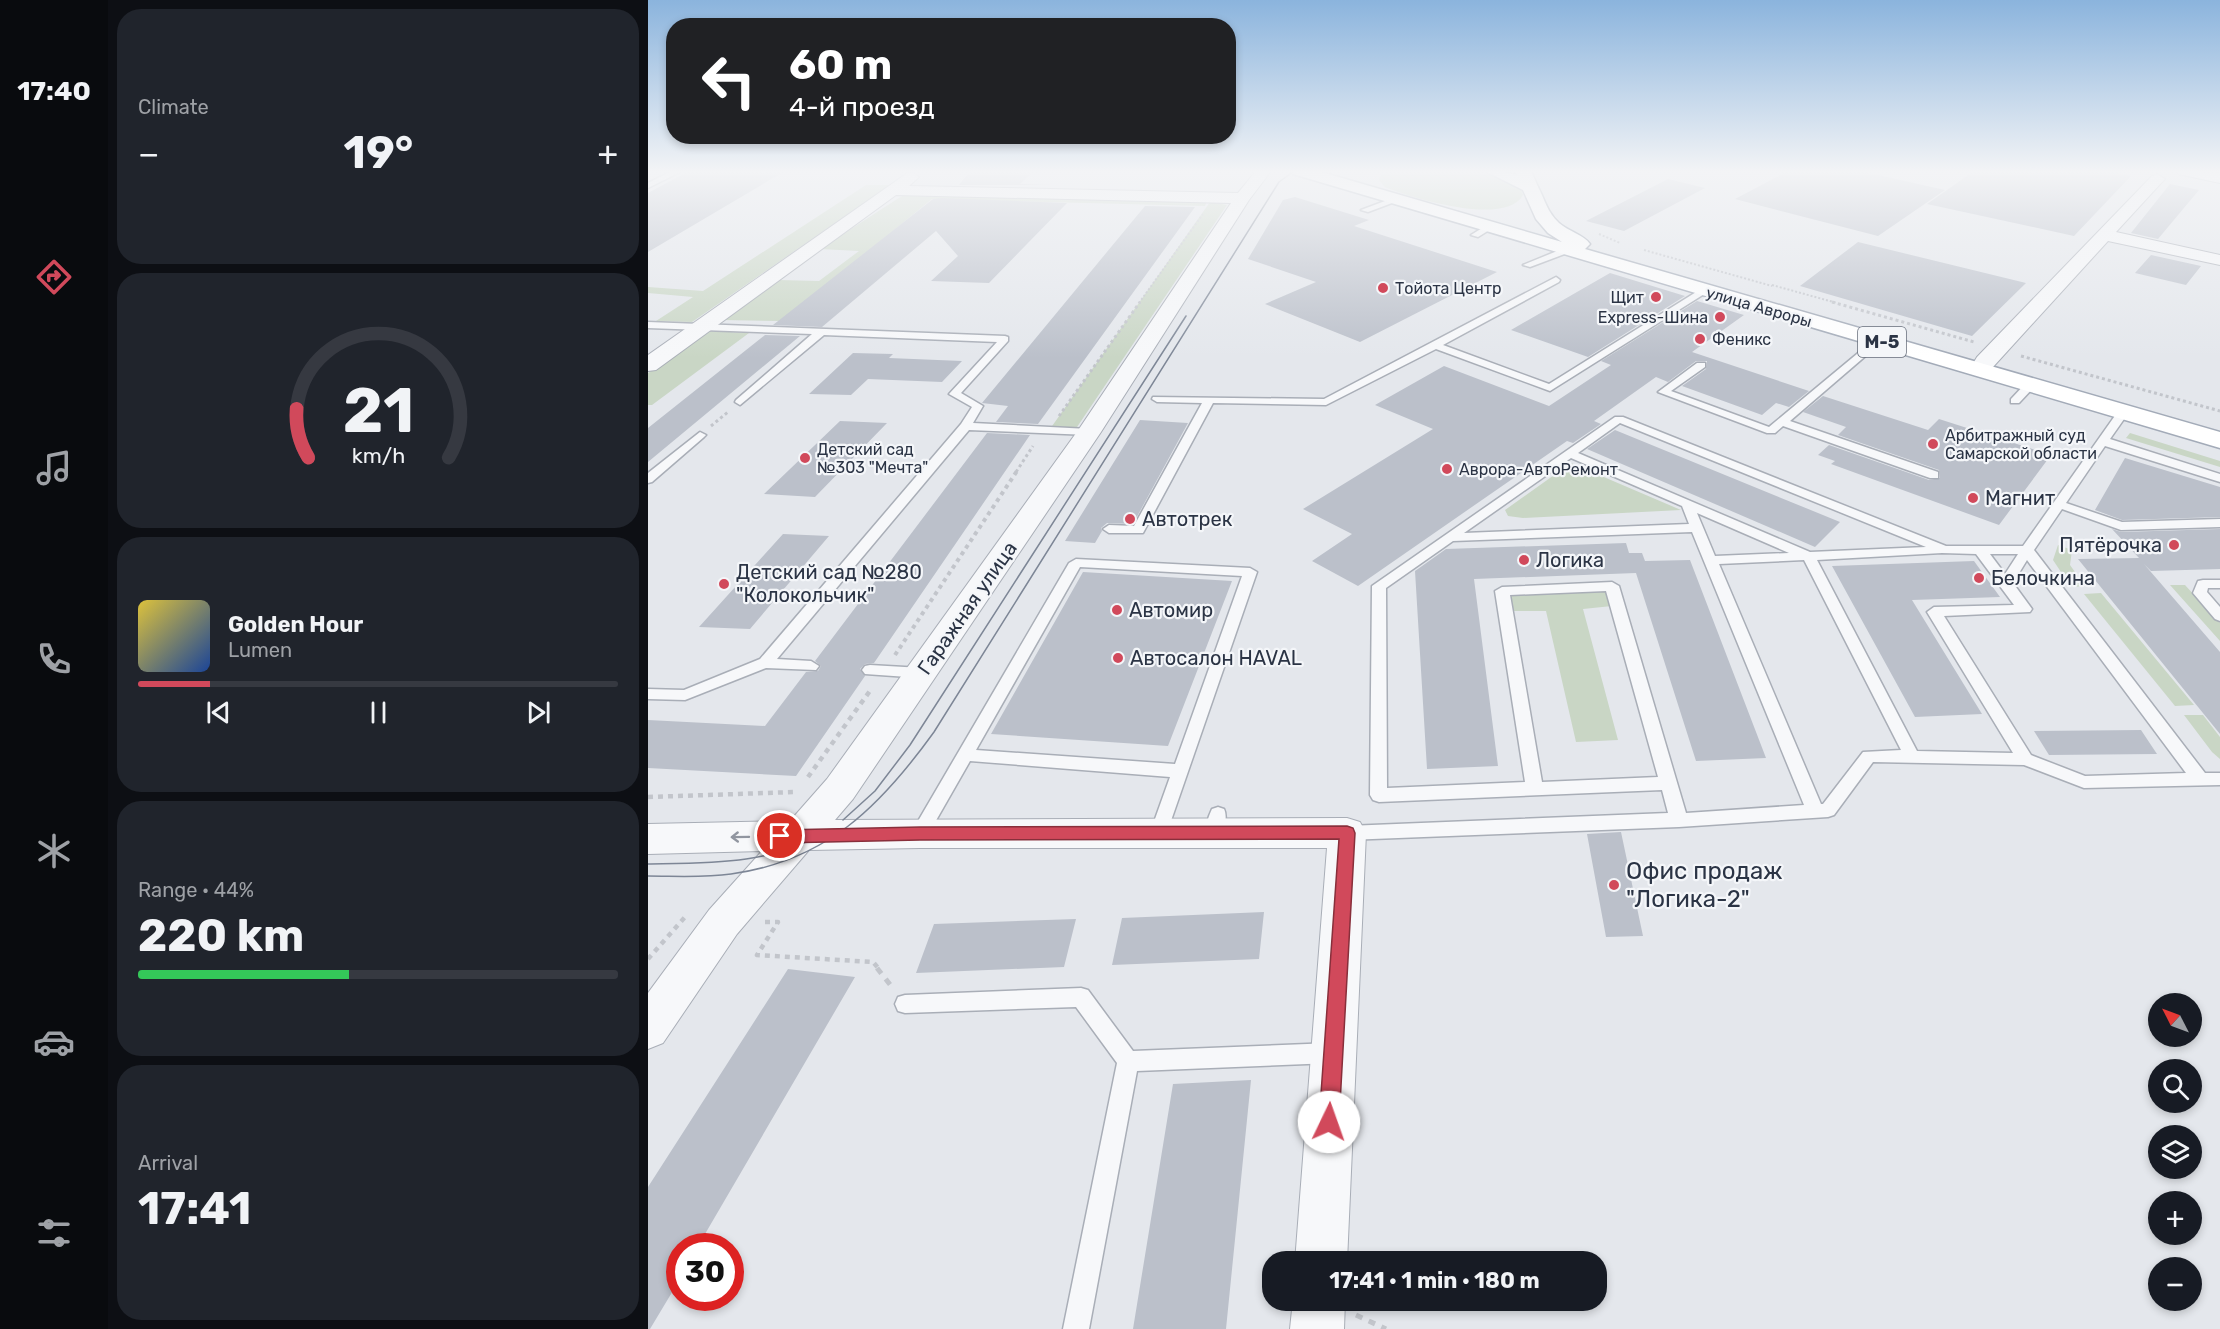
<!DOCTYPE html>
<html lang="en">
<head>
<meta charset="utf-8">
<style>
  body { margin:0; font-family:Rubik,sans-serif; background:#20242c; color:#f1f3f6; height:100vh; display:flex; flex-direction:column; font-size:22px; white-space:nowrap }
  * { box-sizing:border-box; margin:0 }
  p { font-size:20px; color:#9ea1a6 }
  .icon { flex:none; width:33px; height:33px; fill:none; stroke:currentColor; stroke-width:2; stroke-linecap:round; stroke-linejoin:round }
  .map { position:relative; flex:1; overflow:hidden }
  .side { display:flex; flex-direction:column; gap:9px; padding:9px; background:#0d0f14; width:540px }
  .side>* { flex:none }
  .top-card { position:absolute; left:18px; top:18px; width:570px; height:126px; border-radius:24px; box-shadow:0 3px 9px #0003; background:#202124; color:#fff; overflow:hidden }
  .needle { width:39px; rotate:312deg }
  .tools { position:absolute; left:1500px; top:993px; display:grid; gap:12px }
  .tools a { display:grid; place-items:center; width:54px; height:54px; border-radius:50%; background:#171b24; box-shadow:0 3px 9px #0003; font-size:30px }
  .speed { position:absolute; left:18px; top:1233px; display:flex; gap:12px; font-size:30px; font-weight:700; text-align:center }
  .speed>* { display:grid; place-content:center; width:78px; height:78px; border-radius:50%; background:#171b24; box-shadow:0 3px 9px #0003; line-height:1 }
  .speed .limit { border:9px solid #d22; background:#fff; color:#111 }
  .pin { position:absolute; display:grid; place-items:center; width:51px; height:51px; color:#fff; margin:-26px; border:3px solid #fff; border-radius:50%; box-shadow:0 2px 6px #0007 }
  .me { position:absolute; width:66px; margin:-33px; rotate:3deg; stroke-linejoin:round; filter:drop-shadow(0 0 4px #0008) }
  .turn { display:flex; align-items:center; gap:21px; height:126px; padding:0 24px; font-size:27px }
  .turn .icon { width:78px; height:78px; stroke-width:2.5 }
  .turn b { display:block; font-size:42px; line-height:51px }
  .big { font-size:45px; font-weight:700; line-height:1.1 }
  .side .widget { flex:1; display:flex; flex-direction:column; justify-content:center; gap:9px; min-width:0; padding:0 21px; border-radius:24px; background:#20242c }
  .side .dial { align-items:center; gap:0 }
  .dial svg { height:156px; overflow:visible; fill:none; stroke:#363941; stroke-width:7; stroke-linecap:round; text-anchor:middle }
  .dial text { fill:#f1f3f6; stroke:none }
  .song { display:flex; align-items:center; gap:18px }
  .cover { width:72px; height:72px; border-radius:9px; background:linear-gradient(135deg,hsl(50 70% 55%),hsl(220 70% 35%)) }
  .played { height:6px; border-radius:3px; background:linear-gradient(90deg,#d1495b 15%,#363941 15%) }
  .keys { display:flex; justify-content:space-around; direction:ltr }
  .heat { display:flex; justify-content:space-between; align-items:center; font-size:33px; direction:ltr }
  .charge { height:9px; border-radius:4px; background:linear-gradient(90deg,#34c759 44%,#363941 0) }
  .trip { position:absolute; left:614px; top:1251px; width:345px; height:60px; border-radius:24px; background:#171b24; box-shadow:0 3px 9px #0003; font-weight:700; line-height:60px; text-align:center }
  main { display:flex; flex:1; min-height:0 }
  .dock { display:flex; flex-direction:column; width:108px; justify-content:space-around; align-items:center; background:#090b0e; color:#9ea1a6 }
  .dock .icon { width:42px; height:42px }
  .dock .on { color:#d1495b }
  .dock b { font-size:27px; color:#f1f3f6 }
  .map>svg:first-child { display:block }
</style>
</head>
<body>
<main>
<nav class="dock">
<b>17:40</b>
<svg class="icon on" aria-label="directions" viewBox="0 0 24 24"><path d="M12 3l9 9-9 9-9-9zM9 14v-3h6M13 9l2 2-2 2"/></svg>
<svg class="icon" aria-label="music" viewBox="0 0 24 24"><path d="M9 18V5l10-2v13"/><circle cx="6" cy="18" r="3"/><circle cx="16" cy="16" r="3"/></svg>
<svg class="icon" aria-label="phone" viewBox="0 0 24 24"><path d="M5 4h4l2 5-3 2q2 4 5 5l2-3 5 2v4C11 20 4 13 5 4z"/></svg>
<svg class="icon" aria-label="climate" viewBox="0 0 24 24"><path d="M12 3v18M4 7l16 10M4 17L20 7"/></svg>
<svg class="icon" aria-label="car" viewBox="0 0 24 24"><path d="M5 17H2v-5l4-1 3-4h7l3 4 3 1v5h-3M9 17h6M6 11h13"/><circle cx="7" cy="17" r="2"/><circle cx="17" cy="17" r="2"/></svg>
<svg class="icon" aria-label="filters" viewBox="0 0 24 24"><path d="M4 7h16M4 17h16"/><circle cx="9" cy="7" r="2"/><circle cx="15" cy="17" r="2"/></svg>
</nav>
<section class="side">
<div class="widget"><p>Climate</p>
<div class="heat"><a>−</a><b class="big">19°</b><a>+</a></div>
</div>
<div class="widget dial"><svg viewBox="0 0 100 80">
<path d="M14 69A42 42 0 1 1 86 69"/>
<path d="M14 69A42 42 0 0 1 8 44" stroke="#d1495b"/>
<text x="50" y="56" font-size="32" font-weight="700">21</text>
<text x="50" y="72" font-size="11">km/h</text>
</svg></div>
<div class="widget">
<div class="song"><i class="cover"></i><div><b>Golden Hour</b><p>Lumen</p></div></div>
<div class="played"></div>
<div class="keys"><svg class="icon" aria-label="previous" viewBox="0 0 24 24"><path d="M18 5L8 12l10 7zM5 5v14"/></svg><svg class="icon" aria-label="pause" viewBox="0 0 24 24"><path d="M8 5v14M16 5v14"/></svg><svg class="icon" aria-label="next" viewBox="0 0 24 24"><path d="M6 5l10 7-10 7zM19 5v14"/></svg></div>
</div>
<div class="widget"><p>Range · 44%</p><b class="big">220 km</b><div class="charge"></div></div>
<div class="widget"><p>Arrival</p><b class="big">17:41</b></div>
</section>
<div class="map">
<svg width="1572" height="1329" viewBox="0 0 1572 1329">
  <rect width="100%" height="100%" fill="#e4e7ec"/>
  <!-- green -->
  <path fill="#c9d6c5" d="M740 171C779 171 843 163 874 191L875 195C858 227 763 198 737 187L731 180 733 175Z
    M218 185H242L44 322 8 321 45 297 0 293V287L55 291Z
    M257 194 559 201 557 206 284 199 135 321 73 320 130 280 171 281 211 251 172 249Z
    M562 202 579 205 429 427 425 430 402 429Z
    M60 331 101 333 4 405H0V373Z
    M1482 433 1572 461V467L1478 438Z
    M923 463 1033 510 875 518 860 516 857 510Z
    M1410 545 1424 550 1422 565 1437 586 1423 587 1405 560Z
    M1522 585H1537L1572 623V641Z
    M958 589 964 606 935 609 970 740 928 742 898 611H864L861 592Z
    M1453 593 1546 705 1527 706 1436 594Z
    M1536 715H1555L1572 737V759L1564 752Z"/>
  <!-- building -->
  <path fill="#bbc0ca" d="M41 171H137L0 252V193Z
    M328 171H386L372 184 404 185H311L318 176Z
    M1140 171H1212L1297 190 1230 236 1087 199Z
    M1326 171H1458L1483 176 1426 236 1279 204Z
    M1020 179 1057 188 976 231 938 221Z
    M1522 184 1551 190 1510 239 1483 233Z
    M647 197 721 220 706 226 849 272 712 342 617 304 668 282 600 259 635 200Z
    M294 198 419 203 341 283 283 281 310 256 288 231 174 327 125 325 285 199Z
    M497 206 547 207 390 424 348 422 360 406 334 403Z
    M1210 242 1378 283 1324 336 1152 286Z
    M1503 255 1553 266 1538 285 1487 273Z
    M962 273 1037 296 940 357 863 330Z
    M1049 301 1096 315 1044 352 1161 391 1141 407 1128 403 1114 415 1034 386 1058 369 1059 361H1048L1020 382 1008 377 946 421 953 424 925 443 919 441 710 586 664 561 704 534 655 509 785 429 727 405 796 366 901 406 963 365 953 361Z
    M117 335 152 336 0 462V428Z
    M205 353 245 354 241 358 314 361 294 382 220 379 203 395 161 394Z
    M1175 396 1280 430 1291 419 1403 455 1351 525 1183 464 1187 461 1170 455 1181 445 1281 480 1292 478 1291 470 1190 435 1198 427 1155 412Z
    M492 420 540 423 485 524 459 523 453 528 454 531 447 543 417 541Z
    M192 421 239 423 167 497 116 494Z
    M967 430 1192 522 1167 547 939 449Z
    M339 433 382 435 226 663 217 664 212 669 217 676 148 776 0 768V720L117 726 158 672 170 671 173 666 167 661Z
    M1477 458 1572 487V517L1474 520 1447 510Z
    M1464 529 1473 532 1572 529V569L1503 571 1496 564 1572 652V734L1430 559 1491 558Z
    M135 534 181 536 102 629 51 627Z
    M978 543 981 553H994L997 561 1042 560 1118 758 1048 761 988 573 826 579 850 766 779 769 767 571 798 549Z
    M1326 561 1352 597 1264 600 1334 714 1267 717 1184 566Z
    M435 572 584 581 520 746 343 734Z
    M1493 730 1509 754 1401 755 1386 731Z
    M973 832 995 936 958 937 939 834Z
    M616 912 611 959 464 965 474 918Z
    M428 919 416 967 268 973 286 924Z
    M140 969 207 977 50 1246H32V1279L2 1329H0V1187Z
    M603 1080 578 1329H485L525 1084Z"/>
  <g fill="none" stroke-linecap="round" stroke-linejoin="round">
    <!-- service casing -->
    <g stroke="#a9aeb7" stroke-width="3">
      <path id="service" d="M24 171H34L0 188V183Z
        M745 198 752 200 720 212 713 210Z
        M839 225 846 227 830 237 823 235Z
        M919 247 923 250 922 252 882 267 875 265Z
        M908 277 912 280 911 282 795 345 901 384 1053 289 1061 291 902 391 788 349 678 405 565 403 495 533H461L455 529 461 525 486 526 554 403 509 402 504 399 505 397 676 399Z
        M0 322 357 336 360 337V341L313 393 335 406 325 423 441 429 447 432 441 435 321 430 129 659 163 661 171 666 168 670 118 668 37 700 0 699V689L36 690 112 659 313 424 324 407 301 394 349 342 176 335 92 405 87 402 88 400 164 334 0 328Z
        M1227 339 1235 341 1142 421 1290 472V478H1282L1135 426 1127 433H1119L1010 392 1049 363H1057V367L1023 391 1121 427Z
        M1382 382 1387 385 1386 387 1371 403H1363V399L1378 383Z
        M1475 409 1481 412 1462 439 1572 474V482L1457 446 1418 503 1474 522 1572 519V527L1473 530 1414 509 1386 550 1557 773H1572V785L1436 788 1376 765 1225 762 1186 815 1180 817 1031 827 699 840 693 838 690 833 693 828 699 826 1020 813 1014 790 731 802 725 800 722 795 724 586 967 417H975L1298 546H1375L1471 410ZM972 423 1278 547 1162 552 930 453ZM923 458 1034 506 1041 524 816 533ZM1049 513 1141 553 1067 556ZM1044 532 1156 805 1038 813 971 586 964 582 854 587 847 591 877 782 739 788 738 588 805 541ZM1294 553 1328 554 1366 605 1286 607 1279 612 1365 753 1269 751 1169 560ZM1342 554H1370L1357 574ZM1156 560 1253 750 1215 752 1175 804H1173L1071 564ZM1379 560 1538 773 1437 776 1383 755 1296 616 1382 612 1384 609 1365 583ZM958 591 1010 777 894 782 862 595Z
        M52 432 58 435 56 437 4 482 0 483V473Z
        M428 559 602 568 609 572 517 838 511 840 505 838 502 833 522 777 322 761 278 838 272 840 266 838 263 833 266 828 421 563ZM432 567 594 576 527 764 328 750Z
        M1555 580H1572V588H1560L1559 592 1572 607V621L1567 619 1545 593 1550 581Z
        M222 665 274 668 282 673 274 678 217 674 214 670 217 666Z
        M570 807 576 809C580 817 576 830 572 838L566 840 560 838C556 830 560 817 564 809Z
        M433 988 440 990 485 1051 684 1043 691 1046 695 1053 691 1060 684 1063 489 1071 441 1329H415L469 1063 428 1007 257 1013 250 1011 247 1004 250 997 257 995Z"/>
    </g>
    <!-- minor casing -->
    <g stroke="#a9aeb7" stroke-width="2">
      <path id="minor" d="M608 171H623L601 200 453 432 205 799 187 820 699 818 712 822 718 833 699 1262H647L679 848H272L161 850 89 934 15 1043 0 1049V993L61 910 114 851 0 854V824L142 821 179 779 431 429 583 203 248 195 8 370 0 371V355L258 174 263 172 271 177 261 186 590 193Z
        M1528 171 1572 173V183L1530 174Z
        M1509 174 1517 179 1514 182 1468 232 1572 255V265L1460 241 1345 367 1337 368 1329 367 1326 362 1329 357 1504 176Z
        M645 1300H697L696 1329H642Z"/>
    </g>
    <!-- secondary casing -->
    <g stroke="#a9aeb7" stroke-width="3">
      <path id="secondary" d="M867 171H883L890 187 888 190H876Z"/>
    </g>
    <!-- primary casing -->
    <g stroke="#a3abb8" stroke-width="3">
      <path id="primary" d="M643 171H670L914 242 900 233 888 219 875 190 837 171C851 171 883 174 890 187 897 200 899 212 911 223 920 231 936 235 942 244L937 249 1572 432V448L645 174Z"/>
    </g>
    <!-- path-far4 -->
    <path stroke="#c2c5cb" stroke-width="2" stroke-dasharray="2 2" stroke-linecap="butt" d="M951 234 972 243
      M996 250 1124 286
      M1124 285 1189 303
      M491 303 555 214"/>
    <!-- path-far3 -->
    <path stroke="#c2c5cb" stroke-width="3" stroke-dasharray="3 3" stroke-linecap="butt" d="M1184 302 1326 342
      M1373 356 1572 411
      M411 416 492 302
      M63 426 80 412
      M368 472 385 446"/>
    <!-- path-far2 -->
    <path stroke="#c2c5cb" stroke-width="4" stroke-dasharray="4 4" stroke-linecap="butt" d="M247 655 369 471"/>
    <!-- path-far1 -->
    <path stroke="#c2c5cb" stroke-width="4.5" stroke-dasharray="5 5" stroke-linecap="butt" d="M160 777 224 688
      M0 797 148 792
      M117 922H130L109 955 225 962 231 969
      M0 959 37 917"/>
    <!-- path -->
    <path stroke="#c2c5cb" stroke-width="5" stroke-dasharray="7 7" stroke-linecap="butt" d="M229 968 244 987
      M708 1315 738 1329"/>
    <!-- service -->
    <use href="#service" fill="#f7f8fa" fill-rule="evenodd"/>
    <!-- minor -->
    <use href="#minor" fill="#f7f8fa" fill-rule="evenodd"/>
    <!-- secondary -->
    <use href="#secondary" fill="#fff" fill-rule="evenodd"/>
    <!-- primary -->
    <use href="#primary" fill="#fff" fill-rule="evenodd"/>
    <!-- tram -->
    <path stroke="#7d8696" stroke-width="1.5" d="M195 820 227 791 262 745 538 316
      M0 864C62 863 122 865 177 832
      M0 876C27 876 55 878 83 874 178 861 232 807 286 732L631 182 646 171"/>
  </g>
  <!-- one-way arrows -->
  <defs><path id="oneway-shaft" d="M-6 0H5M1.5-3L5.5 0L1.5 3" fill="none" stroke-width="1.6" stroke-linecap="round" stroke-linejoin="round" transform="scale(1.5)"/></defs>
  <use stroke="#9196a0" href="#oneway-shaft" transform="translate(92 837) rotate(179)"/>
  <!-- sky -->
  <linearGradient id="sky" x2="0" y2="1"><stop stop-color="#8bb4dd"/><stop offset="0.48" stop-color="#f3f4f6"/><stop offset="1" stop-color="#f3f4f6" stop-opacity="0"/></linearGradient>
  <rect width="1572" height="358" fill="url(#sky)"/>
  <!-- route -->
  <path fill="#d1495b" stroke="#882f3b" stroke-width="1.5" d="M699 826 705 828 707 833 691 1122 688 1129 681 1132 674 1129 671 1122 691 839 272 840 132 843 126 841 124 836 126 832 132 830 272 827Z"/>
  <!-- markers -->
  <g fill="#d1495b" stroke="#f4f6f9" stroke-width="2">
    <circle cx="735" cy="288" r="6"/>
    <circle cx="1008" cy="297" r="6"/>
    <circle cx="1072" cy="317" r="6"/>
    <circle cx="1052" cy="339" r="6"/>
    <circle cx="1285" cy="444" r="6"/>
    <circle cx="157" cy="458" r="6"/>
    <circle cx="799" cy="469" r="6"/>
    <circle cx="1325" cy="498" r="6"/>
    <circle cx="482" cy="519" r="6"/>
    <circle cx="1526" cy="545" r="6"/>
    <circle cx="876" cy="560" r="6"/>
    <circle cx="1331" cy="578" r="6"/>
    <circle cx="76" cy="584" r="6"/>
    <circle cx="469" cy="610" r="6"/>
    <circle cx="470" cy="658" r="6"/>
    <circle cx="966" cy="885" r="6"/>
  </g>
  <g text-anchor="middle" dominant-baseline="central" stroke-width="4.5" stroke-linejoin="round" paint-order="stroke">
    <!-- far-poi labels -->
    <g font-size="16" fill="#2b3445" stroke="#f4f6f9" text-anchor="start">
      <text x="747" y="288">Тойота Центр</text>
      <text x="996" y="297" text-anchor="end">Щит</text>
      <text x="1060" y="317" text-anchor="end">Express-Шина</text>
      <text x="1064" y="339">Феникс</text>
      <text x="1297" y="435">Арбитражный суд<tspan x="1297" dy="18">Самарской области</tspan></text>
      <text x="169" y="449">Детский сад<tspan x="169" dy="18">№303 "Мечта"</tspan></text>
      <text x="811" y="469">Аврора-АвтоРемонт</text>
    </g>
    <!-- far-street labels -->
    <g font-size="16" fill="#2b3445" stroke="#f4f6f9">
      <text transform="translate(1111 307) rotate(16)">улица Авроры</text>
    </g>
    <!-- shield labels -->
    <rect fill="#f4f6f9" stroke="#676e7b" stroke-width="1.5" x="1210" y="327" width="48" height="30" rx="4.5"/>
    <g font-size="18" font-weight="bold" fill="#2b3445">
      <text x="1234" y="342">М-5</text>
    </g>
    <!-- poi labels -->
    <g font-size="20" fill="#2b3445" stroke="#f4f6f9" text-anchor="start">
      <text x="1337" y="498">Магнит</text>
      <text x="494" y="519">Автотрек</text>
      <text x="1514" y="545" text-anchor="end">Пятёрочка</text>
      <text x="888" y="560">Логика</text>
      <text x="88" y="572">Детский сад №280<tspan x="88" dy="23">"Колокольчик"</tspan></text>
      <text x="1343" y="578">Белочкина</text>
      <text x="481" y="610">Автомир</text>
      <text x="482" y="658">Автосалон HAVAL</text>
    </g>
    <!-- street labels -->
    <g font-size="20" fill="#2b3445" stroke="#f4f6f9">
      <text transform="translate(319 608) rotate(-55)">Гаражная улица</text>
    </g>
    <!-- near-poi labels -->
    <g font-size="24" fill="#2b3445" stroke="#f4f6f9" text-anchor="start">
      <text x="978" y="871">Офис продаж<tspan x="978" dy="28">"Логика-2"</tspan></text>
    </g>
  </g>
</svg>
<div class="tools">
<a><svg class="needle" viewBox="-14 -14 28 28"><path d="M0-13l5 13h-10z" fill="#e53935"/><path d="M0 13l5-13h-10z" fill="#9ea1a6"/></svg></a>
<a><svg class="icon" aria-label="search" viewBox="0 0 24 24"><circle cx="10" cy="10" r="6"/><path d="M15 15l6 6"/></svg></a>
<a><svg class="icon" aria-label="layers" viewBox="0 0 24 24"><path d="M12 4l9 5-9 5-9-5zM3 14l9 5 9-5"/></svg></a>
<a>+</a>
<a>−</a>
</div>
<div class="speed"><div class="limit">30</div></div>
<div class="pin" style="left:132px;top:836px;background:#d93025"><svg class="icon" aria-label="arrive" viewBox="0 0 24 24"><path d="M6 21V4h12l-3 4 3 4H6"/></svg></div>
<svg class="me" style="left:681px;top:1122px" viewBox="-20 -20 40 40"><circle r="19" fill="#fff"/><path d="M0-13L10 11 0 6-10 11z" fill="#d1495b"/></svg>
<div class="trip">17:41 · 1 min · 180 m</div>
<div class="top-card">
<div class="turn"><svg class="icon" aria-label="left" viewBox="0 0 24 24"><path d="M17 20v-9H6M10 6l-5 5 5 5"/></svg><div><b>60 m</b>4-й проезд</div></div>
</div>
</div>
</main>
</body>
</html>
